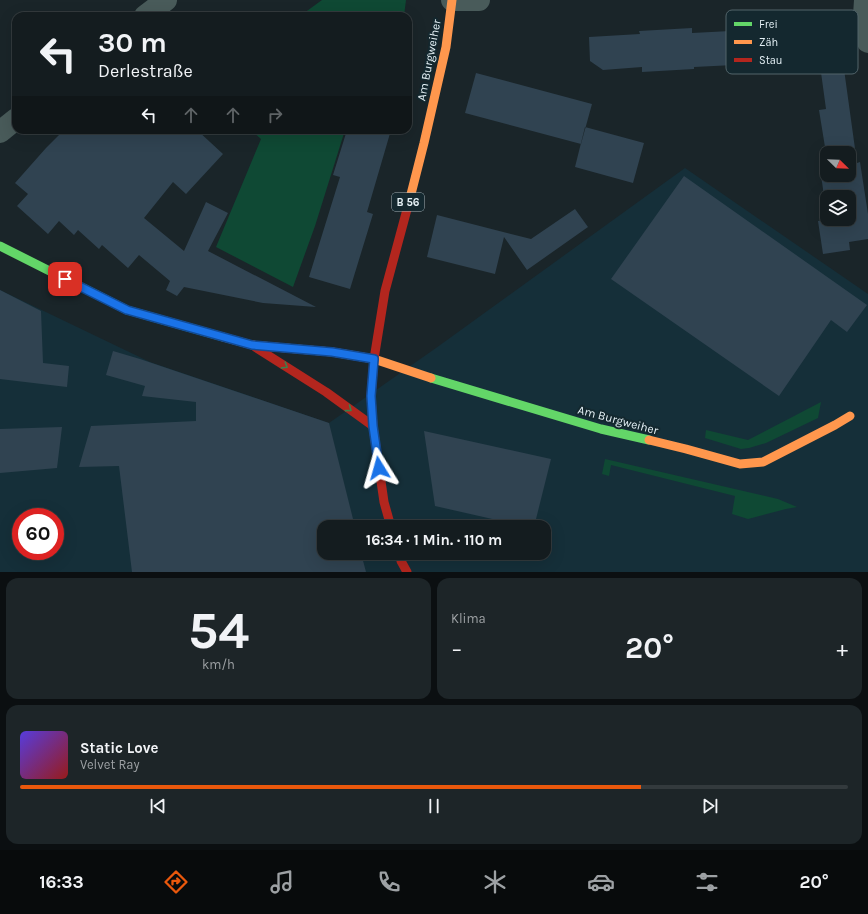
<!DOCTYPE html>
<html lang="de">
<head>
<meta charset="utf-8">
<style>
  body { margin:0; font-family:Karla,sans-serif; background:#1d2528; color:#f1f3f6; height:100vh; display:flex; flex-direction:column; font-size:15px; white-space:nowrap }
  * { box-sizing:border-box; margin:0 }
  p { font-size:13px; color:#9da1a4 }
  .icon { flex:none; width:22px; height:22px; fill:none; stroke:currentColor; stroke-width:2; stroke-linecap:round; stroke-linejoin:round }
  .map { position:relative; height:572px; overflow:hidden }
  .sheet { display:flex; flex-direction:column; gap:6px; padding:6px; background:#0b0f11; flex:1 }
  .sheet>* { flex:none }
  .hud { position:absolute; left:12px; top:12px; width:400px; height:122px; border-radius:12px; box-shadow:0 4px 16px #0002,0 0 0 1px #333a3d; background:#141c1f; color:#f1f3f6; overflow:hidden }
  .needle { width:26px; rotate:113deg }
  .controls { position:absolute; left:820px; top:146px; display:grid; gap:8px }
  .controls a { display:grid; place-items:center; width:36px; height:36px; border-radius:8px; background:#141c1f; box-shadow:0 4px 16px #0002,0 0 0 1px #333a3d; font-size:20px }
  .speed { position:absolute; left:12px; top:508px; display:flex; gap:8px; font-size:20px; font-weight:700; text-align:center }
  .speed>* { display:grid; place-content:center; width:52px; height:52px; border-radius:50%; background:#141c1f; box-shadow:0 4px 16px #0002,0 0 0 1px #333a3d; line-height:1 }
  .speed .limit { border:6px solid #d22; background:#fff; color:#111 }
  .pin { position:absolute; display:grid; place-items:center; width:34px; height:34px; color:#fff; margin:-17px; border-radius:8px; box-shadow:0 2px 6px #0006 }
  .me { position:absolute; width:44px; margin:-22px; rotate:352deg; stroke-linejoin:round; filter:drop-shadow(0 0 3px #0008) }
  .turn { display:flex; align-items:center; gap:14px; height:84px; padding:0 20px; font-size:18px }
  .turn .icon { width:52px; height:52px; stroke-width:2.5 }
  .turn b { display:block; font-size:28px; line-height:34px }
  .lanes { display:flex; align-items:center; height:38px; padding:0 20px; background:#0003; justify-content:center; gap:20px; direction:ltr }
  .lanes .off { opacity:.35 }
  .big { font-size:30px; font-weight:700; line-height:1.1 }
  .sheet .widget { flex:1; display:flex; flex-direction:column; justify-content:center; gap:6px; min-width:0; padding:0 14px; border-radius:12px; background:#1d2528 }
  .sheet .dial { align-items:center; gap:0 }
  .dial b { font-size:52px; line-height:1 }
  .song { display:flex; align-items:center; gap:12px }
  .cover { width:48px; height:48px; border-radius:6px; background:linear-gradient(135deg,hsl(250 70% 55%),hsl(0 70% 35%)) }
  .played { height:4px; border-radius:2px; background:linear-gradient(90deg,#ea580c 75%,#333a3d 75%) }
  .keys { display:flex; justify-content:space-around; direction:ltr }
  .heat { display:flex; justify-content:space-between; align-items:center; font-size:22px; direction:ltr }
  .sheet .tiles { flex:1; display:grid; gap:6px; grid-template-columns:1fr 1fr }
  .widget:last-child { grid-column:span 2 }
  .trip { position:absolute; left:317px; top:520px; width:234px; height:40px; border-radius:12px; background:#141c1f; box-shadow:0 4px 16px #0002,0 0 0 1px #333a3d; font-weight:700; line-height:40px; text-align:center }
  .dock { display:flex; height:64px; justify-content:space-around; align-items:center; background:#080b0c; color:#9da1a4 }
  .dock .icon { width:28px; height:28px }
  .dock .on { color:#ea580c }
  .dock b { font-size:18px; color:#f1f3f6 }
  .map>svg:first-child { display:block }
</style>
</head>
<body>
<div class="map">
<svg width="868" height="572" viewBox="0 0 868 572">
  <rect width="100%" height="100%" fill="#1a2529"/>
  <!-- built -->
  <path fill="#152f39" fill-rule="evenodd" d="M685 168 868 294V572H0V290L150 362 329 423 436 348ZM21 517H55V551H21ZM324 527H544V553H324Z"/>
  <!-- green -->
  <path fill="#0f4934" d="M322 0H406L404 16H300Z
    M251 130H345L315 226 293 287 216 247 261 139Z
    M821 402 818 418 766 443 749 448 741 449 705 438 706 430 748 440Z
    M605 459 778 499 797 507 786 509 748 519 732 514 735 496 611 465 609 476 602 474Z"/>
  <!-- building -->
  <path fill="#304351" fill-rule="evenodd" d="M842 20 849 62H843L857 163 860 162 868 214V239L849 242 850 250 823 254 818 221 827 220V219H849V197H827V217L820 168 825 167 822 147H825L819 110 826 109 820 65 773 67V63L694 67V69L642 72V67L603 70 590 61 589 37 640 34 639 31 692 28V33L770 29V25ZM827 153H849V175H827Z
    M476 73 592 104 581 144 465 113Z
    M585 127 644 143 633 183 575 167Z
    M64 130H197L223 154 186 194 173 182 144 218 184 251 206 202 228 213 208 251 316 307 263 303 184 287 177 296 166 290 170 281 139 255 128 268 102 245 99 249 78 230 74 235 59 221 48 234 17 206 28 194 15 183 46 148Z
    M347 130H391L367 212 373 214 350 289 309 277 340 177 333 175Z
    M684 176 867 305 847 332 831 320 779 396 611 279Z
    M575 209 588 227 527 270 504 237 495 274 427 257 437 215 531 239Z
    M0 290 41 311 43 363 69 366 67 387 0 379Z
    M113 351 140 359 329 423 355 527H324V553H361L366 572H132L119 466 79 467 91 426 196 421V402L142 396 145 386 106 375Z
    M62 427 57 468 0 473V429Z
    M424 431 551 459 534 527H528L435 506Z"/>
  <g fill="none" stroke-linecap="round" stroke-linejoin="round">
    <!-- street -->
    <path stroke="#495b5a" stroke-width="22" d="M452 0H479
      M865 0 864 16 868 42
      M145 16 166 0
      M0 132 16 119"/>
    <!-- fast -->
    <path stroke="#63d668" stroke-width="9" d="M0 246 127 310 223 337
      M431 378 601 429 649 440"/>
    <!-- slow -->
    <path stroke="#ff974d" stroke-width="9" d="M409 202 424 143 446 47 452 0
      M223 337 252 345 332 352 374 359 431 378
      M649 440 686 449 740 464 763 462 835 425 850 416"/>
    <!-- jam -->
    <path stroke="#b3261e" stroke-width="9" d="M255 347 326 392 373 426
      M391 527 384 502 373 426 371 396 374 359 385 291 409 202
      M399 553 401 561 407 572"/>
  </g>
  <!-- one-way arrows -->
  <defs><path id="oneway-chevron" d="M-2-3.5L2.5 0L-2 3.5" fill="none" stroke-width="1.6" stroke-linecap="round" stroke-linejoin="round"/></defs>
  <g stroke="#3c7f4c">
    <use href="#oneway-chevron" transform="translate(285 366) rotate(32)"/>
    <use href="#oneway-chevron" transform="translate(349 409) rotate(36)"/>
  </g>
  <g fill="none" stroke-linecap="round" stroke-linejoin="round">
    <!-- route casing -->
    <g stroke="#114b97" stroke-width="10">
      <path id="route" d="M65 279 127 310 252 345 332 352 374 359 371 396 373 426 379 468"/>
    </g>
    <!-- route -->
    <use href="#route" stroke="#1a73e8" stroke-width="7"/>
  </g>
  <g text-anchor="middle" dominant-baseline="central" stroke-width="4" stroke-linejoin="round" paint-order="stroke">
    <!-- shield labels -->
    <rect fill="#14282f" stroke="#a6b4ba" stroke-width="1" x="392" y="193" width="32" height="18" rx="3"/>
    <g font-size="11" font-weight="bold" fill="#e4f0f5">
      <text x="408" y="202">B 56</text>
    </g>
    <!-- street labels -->
    <g font-size="12" fill="#e4f0f5" stroke="#14282f">
      <text transform="translate(429 60) rotate(-79)">Am Burgweiher</text>
      <text transform="translate(618 420) rotate(15)">Am Burgweiher</text>
    </g>
  </g>
  <!-- legend -->
  <rect x="726" y="10" width="132" height="64" rx="6" fill="#14282f" stroke="#52646a" stroke-width="1"/>
  <rect x="734" y="22" width="18" height="4" fill="#63d668"/>
  <rect x="734" y="40" width="18" height="4" fill="#ff974d"/>
  <rect x="734" y="58" width="18" height="4" fill="#b3261e"/>
  <g font-size="11" fill="#e4f0f5">
    <text x="759" y="28">Frei</text>
    <text x="759" y="46">Zäh</text>
    <text x="759" y="64">Stau</text>
  </g>
</svg>
<div class="controls">
<a><svg class="needle" viewBox="-14 -14 28 28"><path d="M0-13l5 13h-10z" fill="#e53935"/><path d="M0 13l5-13h-10z" fill="#9da1a4"/></svg></a>
<a><svg class="icon" aria-label="layers" viewBox="0 0 24 24"><path d="M12 4l9 5-9 5-9-5zM3 14l9 5 9-5"/></svg></a>
</div>
<div class="speed"><div class="limit">60</div></div>
<div class="pin" style="left:65px;top:279px;background:#d93025"><svg class="icon" aria-label="arrive" viewBox="0 0 24 24"><path d="M6 21V4h12l-3 4 3 4H6"/></svg></div>
<svg class="me" style="left:379px;top:468px" viewBox="-20 -20 40 40"><path d="M0-17L14 15 0 8-14 15z" fill="#1a73e8" stroke="#fff" stroke-width="4"/></svg>
<div class="trip">16:34 · 1 Min. · 110 m</div>
<div class="hud">
<div class="turn"><svg class="icon" aria-label="left" viewBox="0 0 24 24"><path d="M17 20v-9H6M10 6l-5 5 5 5"/></svg><div><b>30 m</b>Derlestraße</div></div>
<div class="lanes"><svg class="icon" aria-label="left" viewBox="0 0 24 24"><path d="M17 20v-9H6M10 6l-5 5 5 5"/></svg><svg class="icon off" aria-label="ahead" viewBox="0 0 24 24"><path d="M12 20V5M6 11l6-6 6 6"/></svg><svg class="icon off" aria-label="ahead" viewBox="0 0 24 24"><path d="M12 20V5M6 11l6-6 6 6"/></svg><svg class="icon off" aria-label="right" viewBox="0 0 24 24"><path d="M7 20v-9h11M14 6l5 5-5 5"/></svg></div>
</div>
</div>
<section class="sheet">
<div class="tiles">
<div class="widget dial"><b>54</b><p>km/h</p></div>
<div class="widget"><p>Klima</p>
<div class="heat"><a>−</a><b class="big">20°</b><a>+</a></div>
</div>
<div class="widget">
<div class="song"><i class="cover"></i><div><b>Static Love</b><p>Velvet Ray</p></div></div>
<div class="played"></div>
<div class="keys"><svg class="icon" aria-label="previous" viewBox="0 0 24 24"><path d="M18 5L8 12l10 7zM5 5v14"/></svg><svg class="icon" aria-label="pause" viewBox="0 0 24 24"><path d="M8 5v14M16 5v14"/></svg><svg class="icon" aria-label="next" viewBox="0 0 24 24"><path d="M6 5l10 7-10 7zM19 5v14"/></svg></div>
</div>
</div>
</section>
<nav class="dock">
<b>16:33</b>
<svg class="icon on" aria-label="directions" viewBox="0 0 24 24"><path d="M12 3l9 9-9 9-9-9zM9 14v-3h6M13 9l2 2-2 2"/></svg>
<svg class="icon" aria-label="music" viewBox="0 0 24 24"><path d="M9 18V5l10-2v13"/><circle cx="6" cy="18" r="3"/><circle cx="16" cy="16" r="3"/></svg>
<svg class="icon" aria-label="phone" viewBox="0 0 24 24"><path d="M5 4h4l2 5-3 2q2 4 5 5l2-3 5 2v4C11 20 4 13 5 4z"/></svg>
<svg class="icon" aria-label="climate" viewBox="0 0 24 24"><path d="M12 3v18M4 7l16 10M4 17L20 7"/></svg>
<svg class="icon" aria-label="car" viewBox="0 0 24 24"><path d="M5 17H2v-5l4-1 3-4h7l3 4 3 1v5h-3M9 17h6M6 11h13"/><circle cx="7" cy="17" r="2"/><circle cx="17" cy="17" r="2"/></svg>
<svg class="icon" aria-label="filters" viewBox="0 0 24 24"><path d="M4 7h16M4 17h16"/><circle cx="9" cy="7" r="2"/><circle cx="15" cy="17" r="2"/></svg>
<b>20°</b>
</nav>
</body>
</html>
